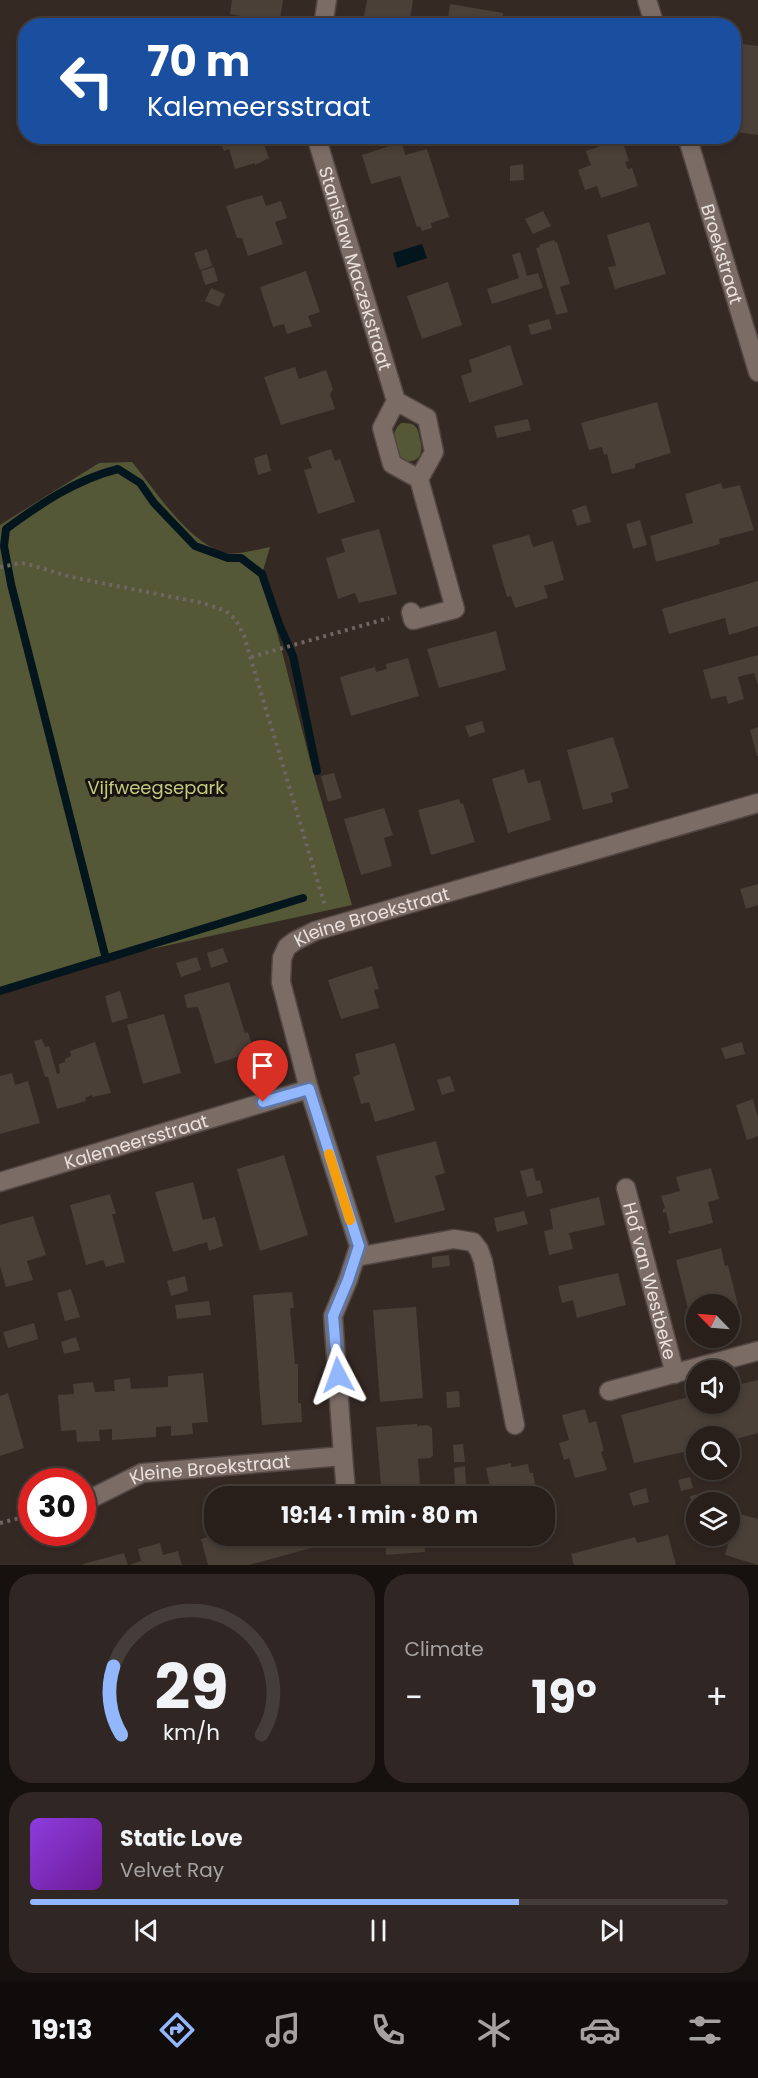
<!DOCTYPE html>
<html lang="en">
<head>
<meta charset="utf-8">
<style>
  body { margin:0; font-family:Poppins,sans-serif; background:#302724; color:#f1f3f6; height:100vh; display:flex; flex-direction:column; font-size:22px; white-space:nowrap }
  * { box-sizing:border-box; margin:0 }
  p { font-size:20px; color:#a5a2a3 }
  .icon { flex:none; width:33px; height:33px; fill:none; stroke:currentColor; stroke-width:2; stroke-linecap:round; stroke-linejoin:round }
  .map { position:relative; height:1565px; overflow:hidden }
  .details { display:flex; flex-direction:column; gap:9px; padding:9px; background:#16110f; flex:1 }
  .details>* { flex:none }
  .banner { position:absolute; left:18px; top:18px; width:723px; height:126px; border-radius:24px; box-shadow:0 3px 9px #0003,0 0 0 2px #443d3a; background:#1a4fa0; color:#fff; overflow:hidden }
  .needle { width:39px; rotate:295deg }
  .tools { position:absolute; left:686px; top:1294px; display:grid; gap:12px }
  .tools a { display:grid; place-items:center; width:54px; height:54px; border-radius:50%; background:#281f1b; box-shadow:0 3px 9px #0003,0 0 0 2px #443d3a; font-size:30px }
  .speed { position:absolute; left:18px; top:1468px; display:flex; gap:12px; font-size:30px; font-weight:700; text-align:center }
  .speed>* { display:grid; place-content:center; width:78px; height:78px; border-radius:50%; background:#281f1b; box-shadow:0 3px 9px #0003,0 0 0 2px #443d3a; line-height:1 }
  .speed .limit { border:9px solid #d22; background:#fff; color:#111 }
  .pin { position:absolute; display:grid; place-items:center; width:51px; height:51px; color:#fff; margin:-62px -26px; border-radius:50% 50% 50% 0; rotate:-45deg; box-shadow:0 0 6px #0007 }
  .pin .icon { rotate:45deg }
  .me { position:absolute; width:66px; margin:-33px; rotate:356deg; stroke-linejoin:round; filter:drop-shadow(0 0 4px #0008) }
  .turn { display:flex; align-items:center; gap:21px; height:126px; padding:0 30px; font-size:27px }
  .turn .icon { width:78px; height:78px; stroke-width:2.5 }
  .turn b { display:block; font-size:42px; line-height:51px }
  .big { font-size:45px; font-weight:700; line-height:1.1 }
  .details .widget { flex:1; display:flex; flex-direction:column; justify-content:center; gap:9px; min-width:0; padding:0 21px; border-radius:24px; background:#302724 }
  .details .dial { align-items:center; gap:0 }
  .dial svg { height:156px; overflow:visible; fill:none; stroke:#443d3a; stroke-width:7; stroke-linecap:round; text-anchor:middle }
  .dial text { fill:#f1f3f6; stroke:none }
  .song { display:flex; align-items:center; gap:18px }
  .cover { width:72px; height:72px; border-radius:9px; background:linear-gradient(135deg,hsl(270 70% 55%),hsl(280 70% 35%)) }
  .played { height:6px; border-radius:3px; background:linear-gradient(90deg,#93b7fd 70%,#443d3a 70%) }
  .keys { display:flex; justify-content:space-around; direction:ltr }
  .heat { display:flex; justify-content:space-between; align-items:center; font-size:33px; direction:ltr }
  .details .tiles { flex:1; display:grid; gap:9px; grid-template-columns:1fr 1fr }
  .widget:last-child { grid-column:span 2 }
  .trip { position:absolute; left:204px; top:1486px; width:351px; height:60px; border-radius:24px; background:#281f1b; box-shadow:0 3px 9px #0003,0 0 0 2px #443d3a; font-weight:700; line-height:60px; text-align:center }
  .tab-bar { display:flex; height:96px; justify-content:space-around; align-items:center; background:#100c0b; color:#a5a2a3 }
  .tab-bar .icon { width:42px; height:42px }
  .tab-bar .on { color:#93b7fd }
  .tab-bar b { font-size:27px; color:#f1f3f6 }
  .map>svg:first-child { display:block }
</style>
</head>
<body>
<div class="map">
<svg width="758" height="1565" viewBox="0 0 758 1565">
  <rect width="100%" height="100%" fill="#352924"/>
  <!-- green -->
  <path fill="#545836" d="M401 423C406 423 412 423 415 426 417 428 419 433 419 436 424 450 422 464 404 461 393 450 389 433 401 423Z
    M132 462C156 491 187 541 224 553 234 556 260 549 270 547L262 574 313 772 352 905 106 959 0 991V525L99 463Z"/>
  <!-- water -->
  <path fill="#03161d" d="M422 244 427 258 397 268 393 253Z"/>
  <g fill="none" stroke-linecap="round" stroke-linejoin="round">
    <!-- stream -->
    <path stroke="#03161d" stroke-width="8" d="M106 959 11 584 4 546 6 529C40 504 77 479 118 469L140 483 154 503 195 546 228 558H241L262 574 279 624 293 656 317 771
      M0 991 303 898"/>
  </g>
  <!-- building -->
  <path fill="#4a4037" d="M232 0H283L279 26 256 24 258 19 230 14Z
    M367 0H413L409 26H362Z
    M450 4 503 13 501 26H447Z
    M535 16 556 19V21L575 26H534Z
    M734 43 758 46V135L734 132Z
    M218 136H261L269 158 255 165V163L235 169 229 149 224 151Z
    M622 139 629 161 625 162 628 169 632 168 638 186 601 198 597 186 585 190 578 170 591 165 586 151Z
    M402 142 405 155 427 149 449 217 431 223 432 228 422 231 420 226 417 227 400 176 371 184 362 155Z
    M523 164 524 180 510 181V166Z
    M262 195 266 206 281 201 287 218 275 222 283 244 248 256 242 238H237L226 206Z
    M543 211 551 226 533 234 525 219Z
    M649 222 666 274 615 289 608 267 616 266 607 235Z
    M554 240 555 243 557 242 570 284 560 287 568 312 556 315 536 248 540 247 539 245Z
    M207 249 212 266 200 270 194 253Z
    M520 252 527 276 538 273 543 288 492 304 487 289 519 278 512 255Z
    M214 267 218 281 205 285 201 271Z
    M306 271 320 312 308 316 312 326 287 334 284 324 273 327 260 287Z
    M448 282 462 325 422 339 407 296Z
    M211 288 225 294 219 307 205 301Z
    M549 319 552 329 531 335 528 325Z
    M510 345 523 385 469 403 461 376 472 372 469 360Z
    M295 367 299 379 326 370 333 389 330 394 335 409 281 425 264 377Z
    M657 402 671 453 635 464V468L612 474 607 454 604 455 602 447 589 450 581 423Z
    M528 419 531 430 497 438 494 426Z
    M331 449 335 461 340 459 355 502 318 514 304 470 312 468 308 457Z
    M267 454 271 471 258 475 254 458Z
    M721 483 723 489 740 485 754 530 719 539 720 544 656 562 650 536 693 523 685 494Z
    M586 505 591 522 577 526 572 510Z
    M640 520 647 545 633 549 626 524Z
    M379 529 397 594 359 603 355 593 338 599 326 558 345 552 341 539Z
    M529 535 533 547 553 541 564 580 544 586 548 598 515 608 511 596 507 597 492 545Z
    M758 581V626L729 635 725 618 669 634 662 609Z
    M496 631 506 670 439 688 427 649Z
    M758 655V685L754 673 738 677 744 699 728 704 726 696 711 699 703 670Z
    M408 658 419 696 351 716 340 677 375 667 376 672 387 669 386 664Z
    M482 721 485 732 469 737 465 726Z
    M758 727V756H757L750 730Z
    M613 737 629 788 611 793 613 802 583 810 567 750Z
    M524 769 528 783 540 780 551 820 508 833 492 779Z
    M334 773 342 798 328 802 321 776Z
    M459 799 461 804 463 803 475 842 431 855 418 810Z
    M384 808 393 835 384 838 392 866 361 875 344 819Z
    M758 884V905L746 909 740 889Z
    M223 948 228 962 211 968 207 953Z
    M197 957 201 970 181 977 176 963Z
    M372 966 379 989 374 990 379 1008 341 1019 328 980Z
    M229 982 245 1033 248 1032 254 1052 215 1064 198 1007 187 1008 184 995Z
    M120 991 128 1018 112 1023 105 996Z
    M164 1014 181 1073 143 1084 127 1025Z
    M42 1039 45 1047 49 1046 57 1074 60 1073 59 1064 65 1062V1059L71 1056 70 1051 95 1042 111 1093 92 1097V1095L85 1098 86 1101 57 1109 48 1077H45L34 1041Z
    M742 1042 745 1054 725 1059 721 1048Z
    M395 1043 415 1110 375 1122 369 1102 361 1104 353 1077 360 1074 355 1054Z
    M12 1073 15 1085 28 1081 40 1123 0 1134V1076Z
    M450 1076 455 1091 442 1095 437 1080Z
    M753 1099 758 1117V1136L747 1140 736 1105Z
    M436 1141 445 1173 435 1176 445 1210 395 1223 376 1156Z
    M284 1155 308 1235 260 1251 237 1169Z
    M533 1168 536 1181 540 1180 543 1193 527 1197 520 1171Z
    M711 1168 719 1199 708 1202 713 1223 669 1234 668 1231 670 1230 666 1212 663 1213V1209L665 1208 661 1196 680 1191 676 1177Z
    M193 1182 203 1220 215 1217 223 1246 209 1251 207 1242 173 1252 155 1192Z
    M110 1194 116 1214H112L125 1262 106 1267 103 1260 86 1265 70 1205Z
    M599 1197 605 1225 569 1233 573 1249 549 1255 544 1231 553 1229 550 1209Z
    M524 1211 528 1224 497 1232 494 1218Z
    M33 1216 46 1255 27 1261 33 1280 6 1287 0 1266V1225Z
    M721 1248 725 1266 728 1265 738 1305 735 1306 739 1325 729 1327V1305H696V1328L693 1329 676 1260Z
    M449 1255 450 1266 432 1268V1257Z
    M618 1273 626 1305 577 1318 573 1300 562 1303 558 1286Z
    M185 1276 188 1291 171 1296 167 1281Z
    M71 1289 80 1317 65 1321 57 1293Z
    M292 1292 294 1308H290L295 1364H298V1403H301L302 1422 262 1425 253 1295Z
    M209 1301 211 1315 177 1319 175 1305Z
    M416 1307 423 1398 380 1402 373 1310Z
    M34 1323 38 1339 8 1348 3 1332Z
    M76 1337 80 1350 64 1354 61 1342Z
    M203 1373 208 1422 192 1423 193 1434 171 1436V1426L156 1427V1437L112 1440V1429L99 1430 100 1441 77 1442 76 1430 61 1431 58 1395 74 1394 73 1384 93 1382 95 1392 115 1391 114 1380 130 1378 131 1389 168 1387V1376Z
    M758 1380V1433L729 1441V1437H696V1447L687 1449 688 1451 634 1463 621 1415 696 1395V1404H729V1387Z
    M459 1391 460 1407 447 1408 446 1392Z
    M8 1393 24 1448 0 1456V1396Z
    M585 1409 589 1423 596 1421 604 1451 601 1452 607 1470 575 1478 569 1458 564 1460 559 1443 569 1440 562 1415Z
    M417 1424V1426L427 1425 432 1428 433 1456 430 1458 418 1459 421 1497H382L376 1427Z
    M463 1444 465 1462H454L453 1445Z
    M511 1463V1467L528 1464 530 1473H533L537 1497H492L486 1468Z
    M465 1466 466 1484H455L454 1468Z
    M690 1477 693 1488 681 1491 678 1480Z
    M646 1488 649 1502 633 1506 629 1493Z
    M708 1492 711 1503H696L695 1517 690 1496Z
    M737 1513 758 1519V1565L725 1555Z
    M214 1535 327 1536 329 1543 249 1565H208L201 1539Z
    M668 1535 676 1565H574L571 1554 635 1537 637 1543Z
    M385 1536H424L425 1552 386 1555Z
    M160 1543 163 1555 178 1551 182 1565H129L141 1561 138 1549Z
    M124 1553 128 1565H83V1564Z"/>
  <g fill="none" stroke-linecap="round" stroke-linejoin="round">
    <!-- minor casing -->
    <g stroke="#524743" stroke-width="21">
      <g id="minor">
        <path d="M647 0 655 26"/>
        <path d="M323 26 327 0"/>
        <path id="s1" d="M316 136 396 401 382 428 392 464 419 479 434 452 427 418 396 401"/>
        <path id="s2" d="M687 136 758 372"/>
        <path d="M411 612 413 620 455 609 419 479"/>
        <path id="s3" d="M0 1182 309 1089"/>
        <path id="s4" d="M626 1188 675 1374"/>
        <path d="M356 1257 454 1239 473 1242 479 1250 483 1261 515 1425"/>
        <path d="M609 1391 758 1351"/>
        <path d="M343 1456 346 1492"/>
        <path id="s5" d="M82 1503 142 1473 343 1456 333 1316 348 1280 359 1246 309 1089 281 982 282 958 287 947 295 941 315 931 758 803"/>
      </g>
    </g>
    <!-- path -->
    <path stroke="#706661" stroke-width="4" stroke-dasharray="3 4.5" stroke-linecap="butt" d="M0 567 22 563 31 565 71 577 203 603 226 611 236 620 244 636 325 906
      M251 657 389 618
      M0 1523 32 1515"/>
    <!-- minor -->
    <use href="#minor" stroke="#7b6c66" stroke-width="18"/>
  </g>
  <g fill="none" stroke-linecap="round" stroke-linejoin="round">
    <!-- route casing -->
    <g stroke="#6077a4" stroke-width="15">
      <path id="route" d="M263 1102 309 1089 359 1246 348 1280 333 1316 338 1375"/>
    </g>
    <!-- route -->
    <use href="#route" stroke="#93b7fd" stroke-width="10"/>
    <!-- slow -->
    <path stroke="#f59e0b" stroke-width="10" d="M329 1154 350 1220"/>
  </g>
  <g text-anchor="middle" dominant-baseline="central" stroke-width="6" stroke-linejoin="round" paint-order="stroke">
    <!-- street labels -->
    <g font-size="18" fill="#e9e1dd" stroke="#191311">
      <text stroke="none"><textPath href="#s2" startOffset="123">Broekstraat</textPath></text>
      <text stroke="none"><textPath href="#s1" startOffset="138">Stanislaw Maczekstraat</textPath></text>
      <text stroke="none"><textPath href="#s5" startOffset="886">Kleine Broekstraat</textPath></text>
      <text stroke="none"><textPath href="#s3" startOffset="142">Kalemeersstraat</textPath></text>
      <text stroke="none"><textPath href="#s4" startOffset="96">Hof van Westbeke</textPath></text>
      <text stroke="none"><textPath href="#s5" startOffset="135">Kleine Broekstraat</textPath></text>
    </g>
    <!-- park labels -->
    <g font-size="18" fill="#c3ce7d" stroke="#191311">
      <text x="156" y="787">Vijfweegsepark</text>
    </g>
  </g>
</svg>
<div class="tools">
<a><svg class="needle" viewBox="-14 -14 28 28"><path d="M0-13l5 13h-10z" fill="#e53935"/><path d="M0 13l5-13h-10z" fill="#a5a2a3"/></svg></a>
<a><svg class="icon" aria-label="sound" viewBox="0 0 24 24"><path d="M4 9h4l5-4v14l-5-4H4zM17 9q2 3 0 6"/></svg></a>
<a><svg class="icon" aria-label="search" viewBox="0 0 24 24"><circle cx="10" cy="10" r="6"/><path d="M15 15l6 6"/></svg></a>
<a><svg class="icon" aria-label="layers" viewBox="0 0 24 24"><path d="M12 4l9 5-9 5-9-5zM3 14l9 5 9-5"/></svg></a>
</div>
<div class="speed"><div class="limit">30</div></div>
<div class="pin" style="left:263px;top:1102px;background:#d93025"><svg class="icon" aria-label="arrive" viewBox="0 0 24 24"><path d="M6 21V4h12l-3 4 3 4H6"/></svg></div>
<svg class="me" style="left:338px;top:1375px" viewBox="-20 -20 40 40"><path d="M0-17L14 15 0 8-14 15z" fill="#93b7fd" stroke="#fff" stroke-width="4"/></svg>
<div class="trip">19:14 · 1 min · 80 m</div>
<div class="banner">
<div class="turn"><svg class="icon" aria-label="left" viewBox="0 0 24 24"><path d="M17 20v-9H6M10 6l-5 5 5 5"/></svg><div><b>70 m</b>Kalemeersstraat</div></div>
</div>
</div>
<section class="details">
<div class="tiles">
<div class="widget dial"><svg viewBox="0 0 100 80">
<path d="M14 69A42 42 0 1 1 86 69"/>
<path d="M14 69A42 42 0 0 1 10 34" stroke="#93b7fd"/>
<text x="50" y="56" font-size="32" font-weight="700">29</text>
<text x="50" y="72" font-size="11">km/h</text>
</svg></div>
<div class="widget"><p>Climate</p>
<div class="heat"><a>−</a><b class="big">19°</b><a>+</a></div>
</div>
<div class="widget">
<div class="song"><i class="cover"></i><div><b>Static Love</b><p>Velvet Ray</p></div></div>
<div class="played"></div>
<div class="keys"><svg class="icon" aria-label="previous" viewBox="0 0 24 24"><path d="M18 5L8 12l10 7zM5 5v14"/></svg><svg class="icon" aria-label="pause" viewBox="0 0 24 24"><path d="M8 5v14M16 5v14"/></svg><svg class="icon" aria-label="next" viewBox="0 0 24 24"><path d="M6 5l10 7-10 7zM19 5v14"/></svg></div>
</div>
</div>
</section>
<nav class="tab-bar">
<b>19:13</b>
<svg class="icon on" aria-label="directions" viewBox="0 0 24 24"><path d="M12 3l9 9-9 9-9-9zM9 14v-3h6M13 9l2 2-2 2"/></svg>
<svg class="icon" aria-label="music" viewBox="0 0 24 24"><path d="M9 18V5l10-2v13"/><circle cx="6" cy="18" r="3"/><circle cx="16" cy="16" r="3"/></svg>
<svg class="icon" aria-label="phone" viewBox="0 0 24 24"><path d="M5 4h4l2 5-3 2q2 4 5 5l2-3 5 2v4C11 20 4 13 5 4z"/></svg>
<svg class="icon" aria-label="climate" viewBox="0 0 24 24"><path d="M12 3v18M4 7l16 10M4 17L20 7"/></svg>
<svg class="icon" aria-label="car" viewBox="0 0 24 24"><path d="M5 17H2v-5l4-1 3-4h7l3 4 3 1v5h-3M9 17h6M6 11h13"/><circle cx="7" cy="17" r="2"/><circle cx="17" cy="17" r="2"/></svg>
<svg class="icon" aria-label="filters" viewBox="0 0 24 24"><path d="M4 7h16M4 17h16"/><circle cx="9" cy="7" r="2"/><circle cx="15" cy="17" r="2"/></svg>
</nav>
</body>
</html>
